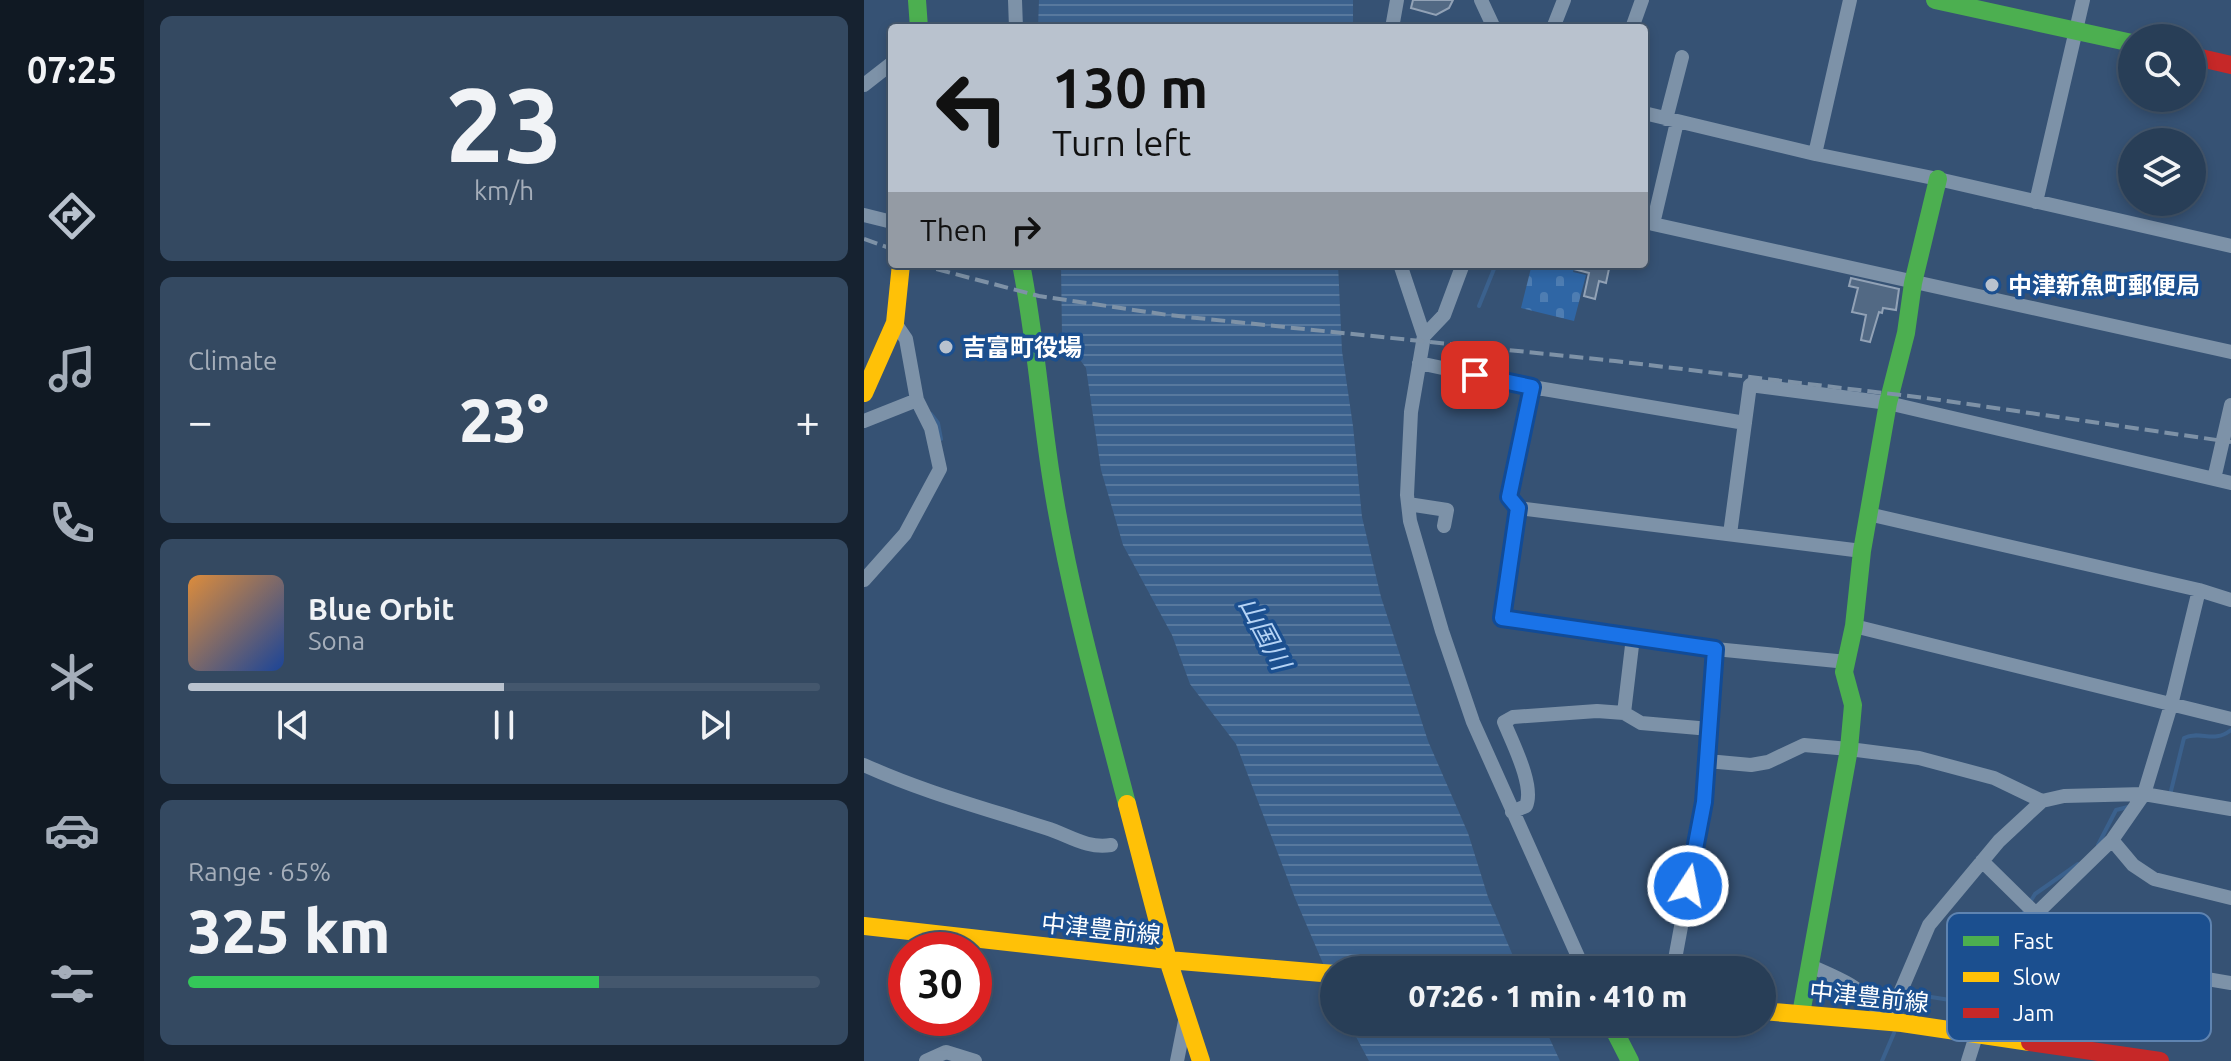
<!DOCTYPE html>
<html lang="en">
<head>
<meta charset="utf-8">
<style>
  body { margin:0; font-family:Ubuntu,"Noto Sans JP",sans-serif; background:#344961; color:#f1f3f6; height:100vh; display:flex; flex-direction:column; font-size:30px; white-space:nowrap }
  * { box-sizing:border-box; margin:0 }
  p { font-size:26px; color:#a5aeba }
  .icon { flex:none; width:44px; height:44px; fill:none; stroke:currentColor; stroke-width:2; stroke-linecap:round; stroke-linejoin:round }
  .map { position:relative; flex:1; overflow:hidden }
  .drawer { display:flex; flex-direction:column; gap:16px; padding:16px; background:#162230; width:720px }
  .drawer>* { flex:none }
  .top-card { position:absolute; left:24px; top:24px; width:760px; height:244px; border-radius:8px; box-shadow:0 4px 12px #0003,0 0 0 2px #44576d; background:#b9c2ce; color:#111; overflow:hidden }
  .controls { position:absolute; left:1254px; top:24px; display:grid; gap:16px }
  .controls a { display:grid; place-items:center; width:88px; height:88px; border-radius:50%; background:#283e57; box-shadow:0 4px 12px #0003,0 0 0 2px #44576d; font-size:40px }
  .speed { position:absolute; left:24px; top:932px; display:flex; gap:16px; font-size:40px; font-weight:700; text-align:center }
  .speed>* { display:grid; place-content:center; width:104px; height:104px; border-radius:50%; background:#283e57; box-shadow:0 4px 12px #0003,0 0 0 2px #44576d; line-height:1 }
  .speed .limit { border:12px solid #d22; background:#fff; color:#111 }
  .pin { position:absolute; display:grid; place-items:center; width:68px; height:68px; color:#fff; margin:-34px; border-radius:16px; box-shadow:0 4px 12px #0006 }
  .me { position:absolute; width:88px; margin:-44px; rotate:11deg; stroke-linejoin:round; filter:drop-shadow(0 0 6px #0008) }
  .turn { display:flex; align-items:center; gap:28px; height:168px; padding:0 32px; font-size:36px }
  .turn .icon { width:104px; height:104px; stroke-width:2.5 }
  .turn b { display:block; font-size:56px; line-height:68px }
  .then { display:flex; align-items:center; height:76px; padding:0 32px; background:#0003; gap:16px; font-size:30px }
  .big { font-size:60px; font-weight:800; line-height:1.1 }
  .drawer .widget { flex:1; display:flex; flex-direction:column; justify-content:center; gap:12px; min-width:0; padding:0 28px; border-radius:12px; background:#344961 }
  .drawer .dial { align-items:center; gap:0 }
  .dial b { font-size:104px; line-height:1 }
  .song { display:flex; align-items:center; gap:24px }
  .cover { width:96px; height:96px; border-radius:12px; background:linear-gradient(135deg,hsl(30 70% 55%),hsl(220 70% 35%)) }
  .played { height:8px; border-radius:4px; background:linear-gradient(90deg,#b9c2ce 50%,#44576d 50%) }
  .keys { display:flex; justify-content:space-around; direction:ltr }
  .heat { display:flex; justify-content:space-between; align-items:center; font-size:44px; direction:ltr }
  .charge { height:12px; border-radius:6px; background:linear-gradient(90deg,#34c759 65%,#44576d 0) }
  .trip { position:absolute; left:456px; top:956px; width:456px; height:80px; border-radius:40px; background:#283e57; box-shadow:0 4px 12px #0003,0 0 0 2px #44576d; font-weight:800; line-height:80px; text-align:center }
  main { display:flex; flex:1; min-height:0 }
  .tab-bar { display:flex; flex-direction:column; width:144px; justify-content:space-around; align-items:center; background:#101923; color:#a5aeba }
  .tab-bar .icon { width:56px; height:56px }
  .tab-bar .current { color:#b9c2ce }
  .tab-bar b { font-size:36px; color:#f1f3f6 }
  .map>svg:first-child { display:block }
</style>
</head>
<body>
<main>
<nav class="tab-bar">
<b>07:25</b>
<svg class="icon current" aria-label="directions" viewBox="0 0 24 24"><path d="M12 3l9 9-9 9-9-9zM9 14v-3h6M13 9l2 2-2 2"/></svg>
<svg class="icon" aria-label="music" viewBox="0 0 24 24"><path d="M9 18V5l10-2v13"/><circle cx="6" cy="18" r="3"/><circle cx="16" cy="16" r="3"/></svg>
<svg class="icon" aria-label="phone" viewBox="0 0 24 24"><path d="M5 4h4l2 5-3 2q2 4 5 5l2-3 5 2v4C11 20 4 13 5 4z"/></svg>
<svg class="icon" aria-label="climate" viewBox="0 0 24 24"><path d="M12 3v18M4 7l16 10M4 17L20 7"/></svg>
<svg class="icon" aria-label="car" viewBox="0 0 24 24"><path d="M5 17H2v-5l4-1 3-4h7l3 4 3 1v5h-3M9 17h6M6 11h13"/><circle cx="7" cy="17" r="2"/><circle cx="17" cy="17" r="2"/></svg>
<svg class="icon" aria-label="filters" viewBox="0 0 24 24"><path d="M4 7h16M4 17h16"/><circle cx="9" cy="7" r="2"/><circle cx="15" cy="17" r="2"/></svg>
</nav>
<section class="drawer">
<div class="widget dial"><b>23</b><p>km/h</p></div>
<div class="widget"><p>Climate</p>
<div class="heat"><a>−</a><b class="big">23°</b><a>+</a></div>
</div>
<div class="widget">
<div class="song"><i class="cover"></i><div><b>Blue Orbit</b><p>Sona</p></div></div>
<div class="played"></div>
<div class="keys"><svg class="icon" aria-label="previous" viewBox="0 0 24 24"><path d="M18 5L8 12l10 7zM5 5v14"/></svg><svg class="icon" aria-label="pause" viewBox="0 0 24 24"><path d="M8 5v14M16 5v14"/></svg><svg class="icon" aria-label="next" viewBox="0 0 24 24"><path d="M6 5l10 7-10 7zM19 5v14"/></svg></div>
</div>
<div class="widget"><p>Range · 65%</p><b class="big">325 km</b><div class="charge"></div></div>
</section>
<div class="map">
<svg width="1367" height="1061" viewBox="0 0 1367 1061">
  <defs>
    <pattern id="cemetery-stones" width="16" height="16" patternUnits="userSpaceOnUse" patternTransform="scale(2)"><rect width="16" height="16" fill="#2f66a5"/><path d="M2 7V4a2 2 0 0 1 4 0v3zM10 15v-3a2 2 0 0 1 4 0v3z" fill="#4e7db2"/></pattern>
    <pattern id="water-rules" width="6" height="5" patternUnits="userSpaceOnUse" patternTransform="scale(2)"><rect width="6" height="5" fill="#3b618d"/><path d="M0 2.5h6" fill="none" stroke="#58799e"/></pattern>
  </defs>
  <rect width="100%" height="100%" fill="#365274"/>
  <!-- cemetery -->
  <path fill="url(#cemetery-stones)" d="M668 264H711L709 272 722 275 710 321 657 308Z"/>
  <!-- water -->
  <path fill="url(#water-rules)" d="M175 0H489V28H174Z
    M197 264H474L478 351 489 426 498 517 517 597 564 741 604 833 624 897 655 970H470V989L431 898 372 744 326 684 308 635 259 545 237 470 222 368 198 335Z
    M484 1022H678L696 1061H505Z"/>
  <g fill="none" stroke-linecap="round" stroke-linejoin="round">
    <!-- stream -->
    <path stroke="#3b618d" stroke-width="4" d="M615 306 632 264
      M67 414 74 423 77 439
      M1306 795 1320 738C1337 730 1349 744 1367 730
      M1234 845 1252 810 1268 806
      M1039 1012 1048 994 1105 1003 1171 894 1214 864
      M1018 1061 1030 1033"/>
  </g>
  <!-- building -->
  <path fill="#526984" stroke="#92a2b6" stroke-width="2" d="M549 0H589L585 8 572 15 547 8Z
    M703 264H746L742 283 735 281 731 299 720 296 725 273 702 267Z
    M987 278 1035 289 1032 310 1019 308 1018 313 1015 312 1006 342 997 340 1002 315 988 312 994 288 985 286Z"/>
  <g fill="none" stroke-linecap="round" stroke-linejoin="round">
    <!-- street -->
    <path stroke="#7d92a8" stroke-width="14" d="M151 0 152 28
      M617 0 630 28
      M528 28 533 0
      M689 28 700 0
      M768 28 778 0
      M0 85 28 63
      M780 113 951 154 1074 179 1367 246
      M802 119 818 57
      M813 122 789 224 1367 352
      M951 154 986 0
      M1172 202 1219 0
      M0 215 28 222
      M536 264 560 336 547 412 543 495 546 521 578 631 609 722 720 970
      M560 336 580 315 599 264
      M555 363 668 387 881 423
      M668 387 645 497 654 508 998 551
      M0 421 53 400
      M1350 479 1367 405
      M544 504 583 510 580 526
      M654 508 638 618 851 649 983 662
      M1004 514 1335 590 1367 600
      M866 534 886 385 1024 403 1367 483
      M0 580 41 534 76 469 67 428 53 400 42 339 31 323
      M990 626 1367 719
      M760 713 769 637
      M843 761 887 765 904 762 940 745 985 749 1055 758 1130 778 1178 801
      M0 765C59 792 120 808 182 828 205 835 222 849 247 845
      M648 812 662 806C671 786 648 742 640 722L649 717 733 711 760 713 777 723 846 729
      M1248 840 1269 865 1290 879 1367 898
      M1118 861 1172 914
      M1231 960 1367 983
      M946 966C986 983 996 987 1024 1021L1065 925 1135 841 1178 801 1200 796 1280 794 1367 809
      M809 970 840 802 851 649
      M62 1061 82 1052 111 1061
      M313 1061 322 1016
      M1104 1061 1132 972 1172 914 1248 840 1280 794 1307 705 1335 590"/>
    <!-- fast -->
    <path stroke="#4caf50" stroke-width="18" d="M53 0 55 28
      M1071 0 1268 43
      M157 264C171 334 176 405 187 476 204 587 235 696 263 804
      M937 1014 985 749 989 705 980 672 990 626 998 551 1024 403 1042 333 1049 283 1074 179
      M746 1022 766 1061"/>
    <!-- slow -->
    <path stroke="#ffc107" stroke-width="18" d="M0 393 31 323 37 264
      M263 804 304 960 337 1061
      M0 926 304 960 470 974
      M898 1011 1038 1023 1166 1042"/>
    <!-- jam -->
    <path stroke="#c62828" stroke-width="18" d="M1328 56 1367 65
      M1166 1042 1296 1061"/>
    <!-- rail -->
    <path stroke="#7e92a7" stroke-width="4" stroke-dasharray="14 6" stroke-linecap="butt" d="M0 239 28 249
      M53 264 175 296 304 315 751 361 1062 398 1367 442"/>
  </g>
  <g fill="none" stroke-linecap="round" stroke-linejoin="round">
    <!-- route casing -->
    <g stroke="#114b97" stroke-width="20">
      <path id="route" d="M611 375 668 387 645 497 654 508 638 618 851 649 840 802 824 886"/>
    </g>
    <!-- route -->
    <use href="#route" stroke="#1a73e8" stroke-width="14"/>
  </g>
  <!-- markers -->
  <g fill="#b9c2ce" stroke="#1b4f8f" stroke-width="3">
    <circle cx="1128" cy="285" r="8"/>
    <circle cx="82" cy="347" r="8"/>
  </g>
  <g text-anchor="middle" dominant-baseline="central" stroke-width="7" stroke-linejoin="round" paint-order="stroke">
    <!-- poi labels -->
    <g font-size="24" font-weight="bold" fill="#fff" stroke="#1b4f8f" text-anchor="start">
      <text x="1144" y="285">中津新魚町郵便局</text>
      <text x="98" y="347">吉富町役場</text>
    </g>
    <!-- street labels -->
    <g font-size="24" fill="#fff" stroke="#1b4f8f">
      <text transform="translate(237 929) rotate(6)">中津豊前線</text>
      <text transform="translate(1005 997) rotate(6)">中津豊前線</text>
    </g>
    <!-- water labels -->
    <g font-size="26" font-style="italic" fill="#b5d3f5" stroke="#1b4f8f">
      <text transform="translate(401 633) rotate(62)">山国川</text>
    </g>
  </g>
  <!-- legend -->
  <rect x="1083" y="913" width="264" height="128" rx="12" fill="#1b4f8f" stroke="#5f84b1" stroke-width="2"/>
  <rect x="1099" y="936" width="36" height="10" fill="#4caf50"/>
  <rect x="1099" y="972" width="36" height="10" fill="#ffc107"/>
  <rect x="1099" y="1008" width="36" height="10" fill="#c62828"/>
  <g font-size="22" fill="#fff">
    <text x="1149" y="949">Fast</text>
    <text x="1149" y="985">Slow</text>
    <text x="1149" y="1021">Jam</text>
  </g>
</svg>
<div class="controls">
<a><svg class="icon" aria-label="search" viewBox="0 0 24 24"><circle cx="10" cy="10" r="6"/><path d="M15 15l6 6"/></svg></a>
<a><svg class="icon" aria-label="layers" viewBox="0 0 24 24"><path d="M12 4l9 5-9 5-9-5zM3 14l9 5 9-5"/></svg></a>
</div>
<div class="speed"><div class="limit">30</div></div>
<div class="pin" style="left:611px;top:375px;background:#d93025"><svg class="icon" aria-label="arrive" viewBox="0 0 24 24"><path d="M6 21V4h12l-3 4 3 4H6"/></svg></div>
<svg class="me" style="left:824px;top:886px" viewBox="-20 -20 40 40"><circle r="17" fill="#1a73e8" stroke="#fff" stroke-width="3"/><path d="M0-11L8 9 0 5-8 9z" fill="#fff"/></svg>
<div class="trip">07:26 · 1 min · 410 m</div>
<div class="top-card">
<div class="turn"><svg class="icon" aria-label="left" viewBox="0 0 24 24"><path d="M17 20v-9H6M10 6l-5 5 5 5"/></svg><div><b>130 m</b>Turn left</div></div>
<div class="then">Then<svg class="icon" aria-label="right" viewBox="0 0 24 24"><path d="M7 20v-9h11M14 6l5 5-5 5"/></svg></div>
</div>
</div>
</main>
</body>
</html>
